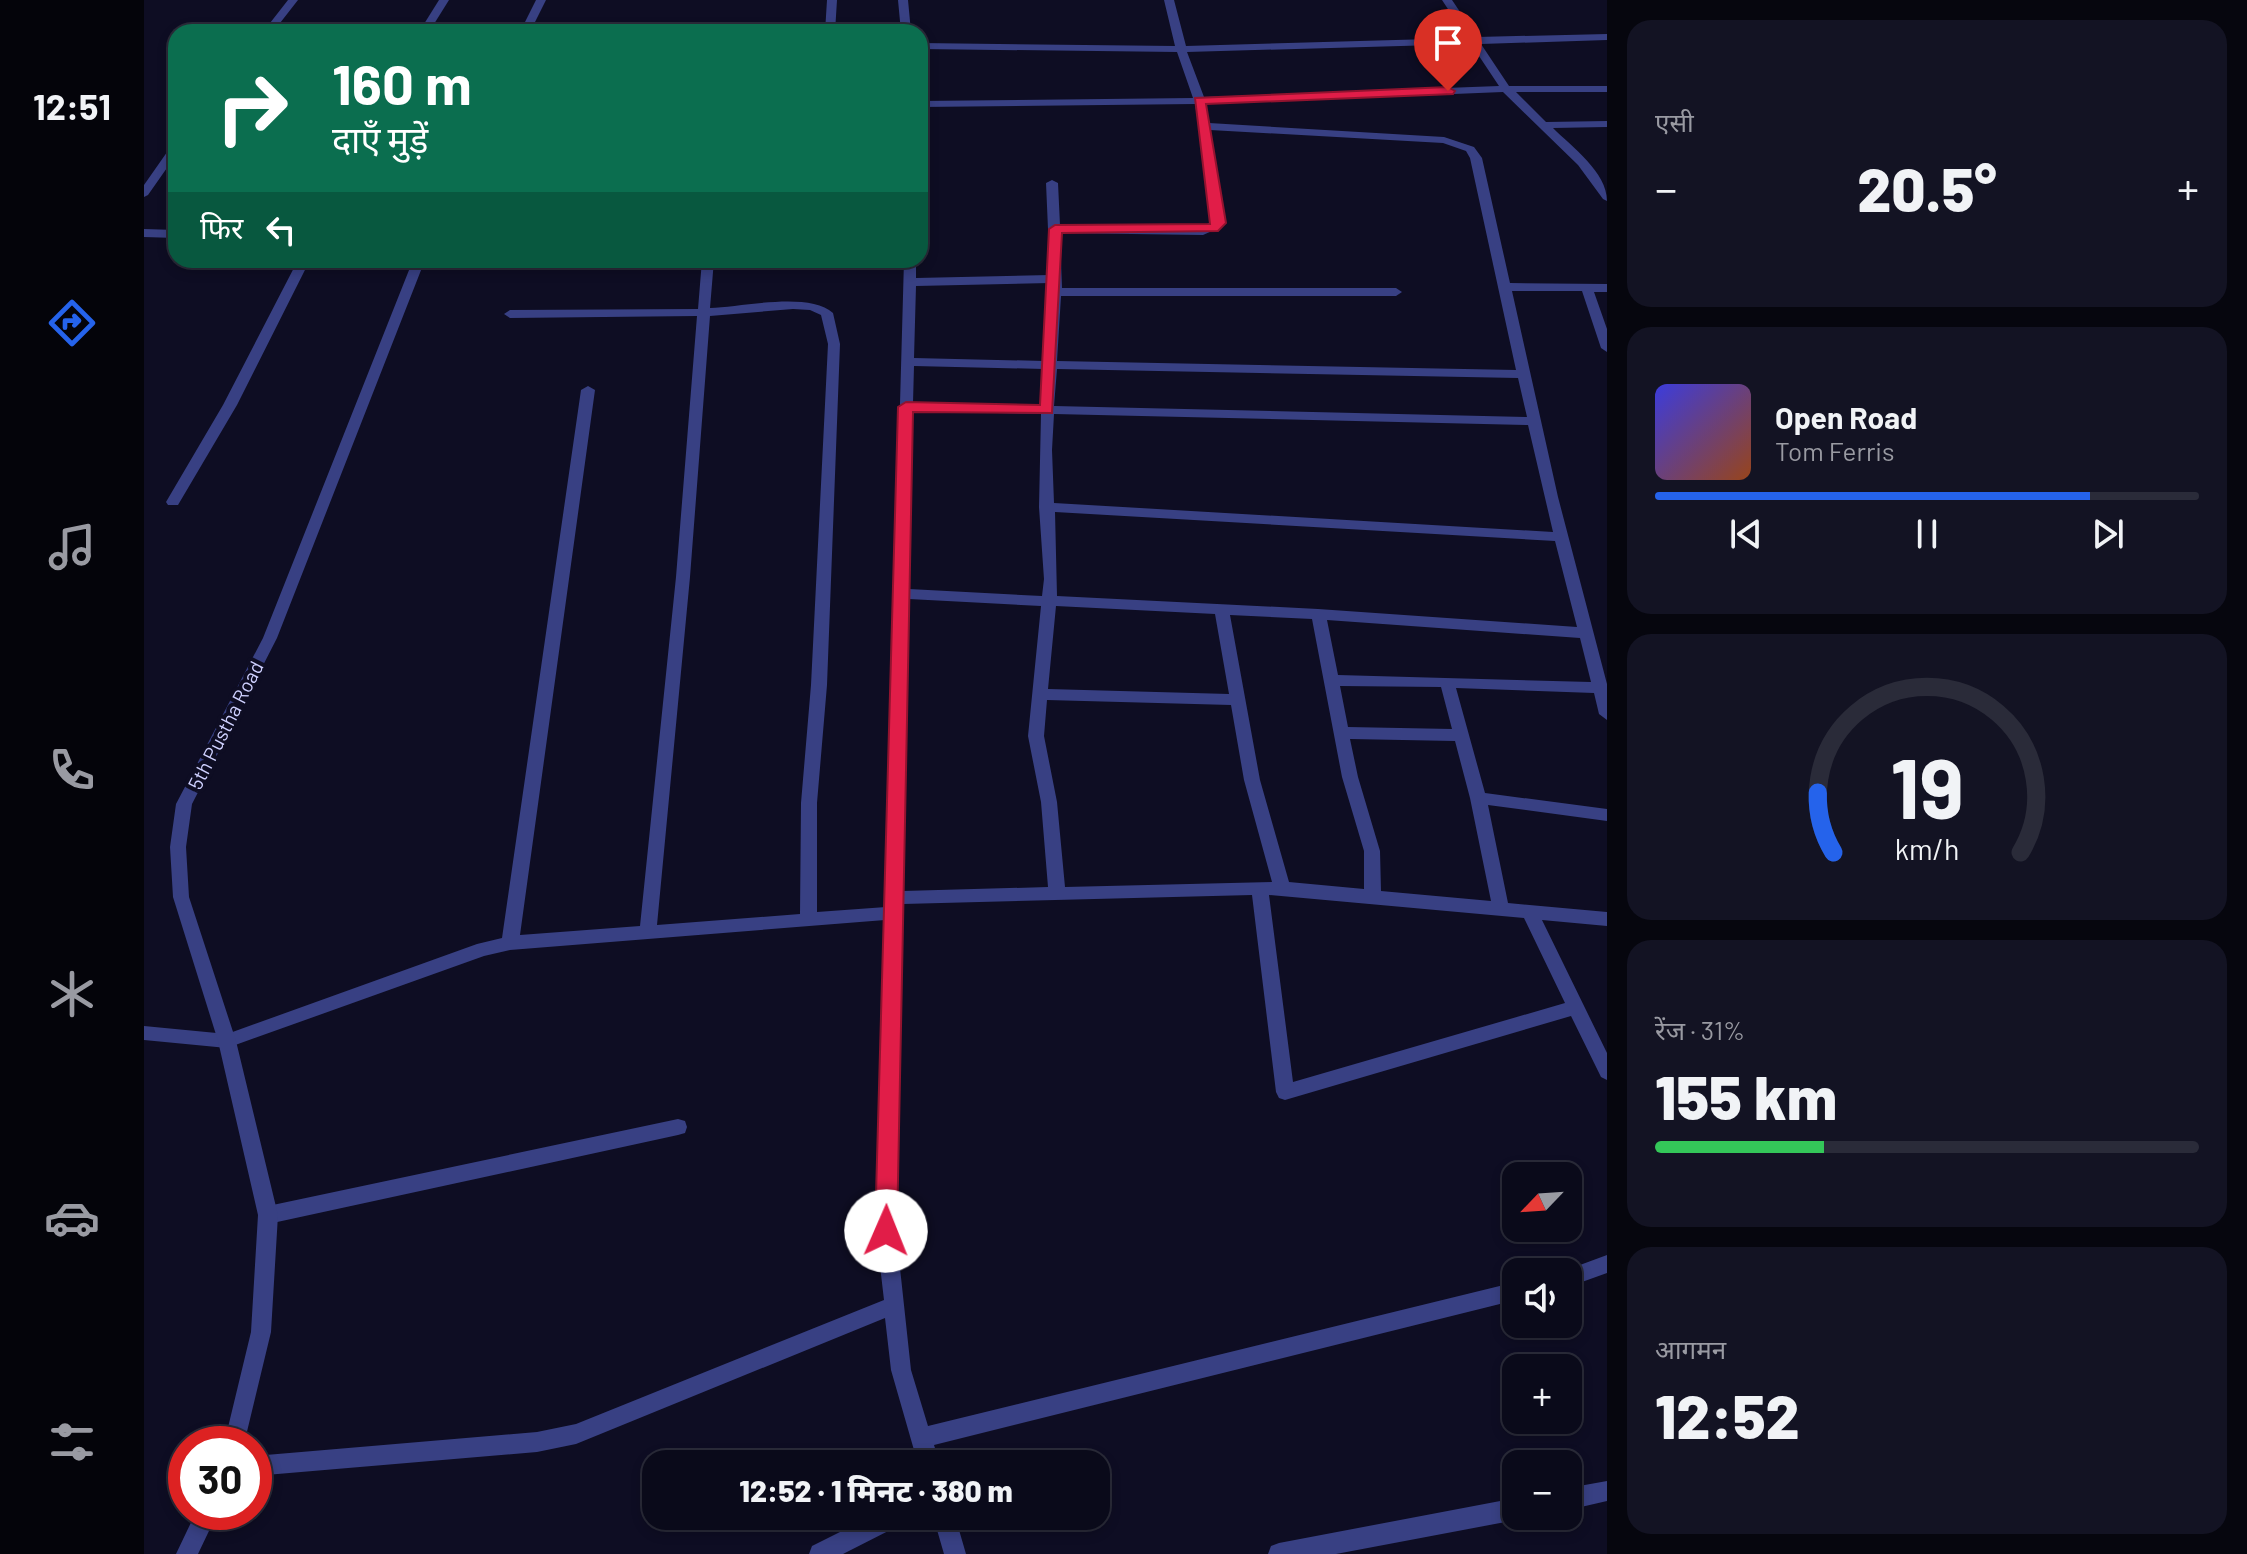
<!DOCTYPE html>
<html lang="hi">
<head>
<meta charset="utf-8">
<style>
  body { margin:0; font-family:Barlow,"Noto Sans Devanagari",sans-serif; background:#131323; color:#f1f3f6; height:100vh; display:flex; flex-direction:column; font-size:30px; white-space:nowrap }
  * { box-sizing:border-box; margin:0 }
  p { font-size:26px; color:#999aa2 }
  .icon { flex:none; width:44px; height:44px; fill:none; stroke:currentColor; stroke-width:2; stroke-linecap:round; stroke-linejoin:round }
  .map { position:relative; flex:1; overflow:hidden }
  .drawer { display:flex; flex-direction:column; gap:20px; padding:20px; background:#06060e; width:640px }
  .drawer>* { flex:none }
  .banner { position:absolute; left:24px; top:24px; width:760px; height:244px; border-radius:24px; box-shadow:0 4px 12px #0003,0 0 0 2px #2a2b39; background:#0b6e4f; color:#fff; overflow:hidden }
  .needle { width:52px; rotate:245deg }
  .controls { position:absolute; left:1358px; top:1162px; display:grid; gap:16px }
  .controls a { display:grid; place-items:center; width:80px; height:80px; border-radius:16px; background:#0a0a1a; box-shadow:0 4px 12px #0003,0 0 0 2px #2a2b39; font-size:40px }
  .speed { position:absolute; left:24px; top:1426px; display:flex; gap:16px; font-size:40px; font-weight:700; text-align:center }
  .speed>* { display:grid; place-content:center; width:104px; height:104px; border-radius:50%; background:#0a0a1a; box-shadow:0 4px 12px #0003,0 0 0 2px #2a2b39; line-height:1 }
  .speed .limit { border:12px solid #d22; background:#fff; color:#111 }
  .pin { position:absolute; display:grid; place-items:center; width:68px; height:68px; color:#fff; margin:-82px -34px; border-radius:50% 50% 50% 0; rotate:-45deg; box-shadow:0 0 8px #0007 }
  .pin .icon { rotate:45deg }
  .me { position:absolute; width:88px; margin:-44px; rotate:1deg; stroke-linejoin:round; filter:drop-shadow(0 0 6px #0008) }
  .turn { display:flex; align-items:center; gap:28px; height:168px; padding:0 32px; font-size:36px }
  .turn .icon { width:104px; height:104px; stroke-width:2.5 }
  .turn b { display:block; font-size:56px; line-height:68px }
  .then { display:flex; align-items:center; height:76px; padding:0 32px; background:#0003; gap:16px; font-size:30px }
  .big { font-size:60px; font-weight:800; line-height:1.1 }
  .drawer .tile { flex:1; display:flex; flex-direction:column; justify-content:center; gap:12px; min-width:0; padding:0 28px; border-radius:24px; background:#131323 }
  .drawer .dial { align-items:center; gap:0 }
  .dial svg { height:208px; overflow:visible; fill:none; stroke:#2a2b39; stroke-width:7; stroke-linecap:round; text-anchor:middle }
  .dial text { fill:#f1f3f6; stroke:none }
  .song { display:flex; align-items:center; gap:24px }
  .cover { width:96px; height:96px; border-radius:12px; background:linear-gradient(135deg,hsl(240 70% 55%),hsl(20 70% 35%)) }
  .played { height:8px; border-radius:4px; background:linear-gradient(90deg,#2563eb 80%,#2a2b39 80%) }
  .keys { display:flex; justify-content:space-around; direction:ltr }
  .heat { display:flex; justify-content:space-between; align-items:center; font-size:44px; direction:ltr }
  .charge { height:12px; border-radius:6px; background:linear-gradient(90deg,#34c759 31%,#2a2b39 0) }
  .trip { position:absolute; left:498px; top:1450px; width:468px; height:80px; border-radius:24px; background:#0a0a1a; box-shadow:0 4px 12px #0003,0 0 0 2px #2a2b39; font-weight:800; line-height:80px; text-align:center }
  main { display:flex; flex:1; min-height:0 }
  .tab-bar { display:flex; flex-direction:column; width:144px; justify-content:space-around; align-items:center; background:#04040a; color:#999aa2 }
  .tab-bar .icon { width:56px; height:56px }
  .tab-bar .on { color:#2563eb }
  .tab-bar b { font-size:36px; color:#f1f3f6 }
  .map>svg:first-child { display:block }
</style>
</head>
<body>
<main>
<nav class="tab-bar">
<b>12:51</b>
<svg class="icon on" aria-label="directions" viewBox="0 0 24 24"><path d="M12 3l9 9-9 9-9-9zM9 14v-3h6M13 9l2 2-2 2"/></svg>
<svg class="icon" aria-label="music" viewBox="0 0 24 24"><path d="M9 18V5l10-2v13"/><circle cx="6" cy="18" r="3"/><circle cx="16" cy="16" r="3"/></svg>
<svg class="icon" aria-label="phone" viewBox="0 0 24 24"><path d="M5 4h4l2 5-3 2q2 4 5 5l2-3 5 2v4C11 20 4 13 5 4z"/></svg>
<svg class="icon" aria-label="climate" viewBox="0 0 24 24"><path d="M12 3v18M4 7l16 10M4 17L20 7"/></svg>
<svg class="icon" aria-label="car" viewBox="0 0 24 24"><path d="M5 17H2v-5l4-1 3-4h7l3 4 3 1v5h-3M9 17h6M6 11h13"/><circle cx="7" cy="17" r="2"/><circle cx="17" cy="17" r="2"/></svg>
<svg class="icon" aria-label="filters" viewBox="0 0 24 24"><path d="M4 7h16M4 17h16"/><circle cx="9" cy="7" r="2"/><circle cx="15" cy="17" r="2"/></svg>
</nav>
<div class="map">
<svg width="1463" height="1554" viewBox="0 0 1463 1554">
  <rect width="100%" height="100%" fill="#0e0d23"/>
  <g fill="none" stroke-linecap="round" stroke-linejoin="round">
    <!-- minor -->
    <path fill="#384083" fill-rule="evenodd" d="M144 0H154L129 32H119Z
      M295 0H305L285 32H275Z
      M683 0H693L691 32H681Z
      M754 0H764L767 32H757Z
      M1020 0H1030L1042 46 1323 38 1298 0H1308L1333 37 1463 34V40L1337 44 1365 86H1463V92H1372L1402 122 1463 121V127L1409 128C1428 147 1463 172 1463 201L1459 199 1434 165 1359 92 1062 104 1065 123 1300 137 1330 147 1338 158 1366 283 1463 284V292H1450L1463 329V352L1457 348 1438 291H1368L1414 497 1463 684V720L1455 714 1450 693 1312 688 1341 793 1463 809V821L1344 805 1364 903 1463 912V926L1398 920 1463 1053V1080L1457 1077 1427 1016 1141 1100 1135 1098 1132 1092 1108 895 759 904 752 1231 767 1370 784 1426 1372 1282V1300L790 1445 796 1464H774L747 1370 741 1318 432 1444 393 1452 110 1476V1456L393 1432 432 1424 740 1300 732 1231 741 920 366 950 340 956 83 1048 0 1040V1026L83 1034 333 944 358 938 437 390 444 386 451 390 376 935 496 926 532 577 553 316 366 318 360 314 366 310 554 309 558 260H570L566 308C598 307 665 291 689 313L696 344 683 685 673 803V912L742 907 760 260H772V278L906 275 902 183 908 180 914 183 916 225 1057 227 1069 221 1051 104 776 107V101L1049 98 1033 52 776 49V43L1031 46ZM1327 44 1355 86 1060 97 1043 52ZM1066 130 1299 143 1322 151 1326 158 1372 370 913 361 917 296H1252L1258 292 1252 288H918L916 233 1059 235 1079 226 1081 223ZM906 283 900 361 770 358 772 286ZM649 309 666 310 677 315 684 344 667 685 657 803 656 914 513 925 546 577 566 316ZM770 366 900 369 897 406 769 403ZM913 369 1374 378 1383 417 910 406ZM769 411 897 414 895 507 900 579 898 596 765 589ZM910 414 1384 425 1409 532 910 503 908 450ZM911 512 1411 541 1433 627 1174 609 913 596ZM765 599 897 606 884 736 897 802 904 887 759 891ZM912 606 1071 614 1085 694 904 689ZM1086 615 1168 619 1198 777 1220 851V889L1145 882 1116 780ZM1183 620 1436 638 1447 682 1194 675ZM1196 686 1297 687 1308 729 1204 727ZM903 700 1087 705 1100 780 1128 882 921 887 913 802 900 736ZM1206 739 1311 741 1326 798 1347 901 1237 891 1236 851 1214 777ZM1125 895 1380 918 1421 1003 1149 1082Z
      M32 144V155L4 195 0 197V185L28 145Z
      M0 229 32 230V238L0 237Z
      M154 260H166L93 405 34 505H24L22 502 79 405Z
      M534 1119 541 1121 543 1127 541 1133 534 1135 124 1224 117 1221 114 1215 117 1209 124 1206Z
      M1463 1255V1273L1424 1287V1272H1417Z
      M1463 1481V1501L1424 1510V1488Z
      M1372 1498V1516H1380L1372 1520 1192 1554H1124L1127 1546 1135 1543Z
      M728 1516H761L758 1524 699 1554H665L668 1546Z
      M789 1516H811L822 1554H800Z"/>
    <!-- tertiary -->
    <path fill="#384083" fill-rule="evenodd" d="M392 0H402L386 32H376Z
      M269 260H281L133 638 48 804 42 847 45 897 92 1041 134 1215 127 1332 100 1444H80L107 1332 114 1215 74 1041 29 897 26 847 32 804 119 638Z
      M52 1512H74L54 1554H32Z"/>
  </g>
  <!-- route -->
  <path fill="#e11d48" stroke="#92132f" stroke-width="2" d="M1304 87 1311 91 1309 94 1062 104 1082 223 1074 231 918 233 908 413 769 412 753 1231 750 1238 742 1241 734 1238 731 1231 754 407 762 402 896 405 905 229 911 225 1066 224 1051 98Z"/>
  <g text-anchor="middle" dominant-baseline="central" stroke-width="8" stroke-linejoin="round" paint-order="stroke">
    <!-- street labels -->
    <g font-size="20" fill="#cfd1ff" stroke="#0e0d23">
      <text transform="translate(81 725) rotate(-63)">5th Pustha Road</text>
    </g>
  </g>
</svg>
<div class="controls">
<a><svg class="needle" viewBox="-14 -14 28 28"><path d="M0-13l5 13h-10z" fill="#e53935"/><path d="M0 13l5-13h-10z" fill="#999aa2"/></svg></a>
<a><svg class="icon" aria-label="sound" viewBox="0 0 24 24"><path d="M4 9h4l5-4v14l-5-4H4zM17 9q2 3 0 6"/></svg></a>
<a>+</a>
<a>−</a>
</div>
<div class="speed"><div class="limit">30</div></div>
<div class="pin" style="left:1304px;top:91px;background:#d93025"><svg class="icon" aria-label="arrive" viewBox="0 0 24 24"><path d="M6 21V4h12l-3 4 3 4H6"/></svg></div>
<svg class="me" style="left:742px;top:1231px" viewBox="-20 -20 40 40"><circle r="19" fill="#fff"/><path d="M0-13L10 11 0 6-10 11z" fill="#e11d48"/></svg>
<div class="trip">12:52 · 1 मिनट · 380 m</div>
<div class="banner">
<div class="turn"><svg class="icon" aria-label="right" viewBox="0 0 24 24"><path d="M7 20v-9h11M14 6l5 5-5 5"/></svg><div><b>160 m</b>दाएँ मुड़ें</div></div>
<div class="then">फिर<svg class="icon" aria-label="left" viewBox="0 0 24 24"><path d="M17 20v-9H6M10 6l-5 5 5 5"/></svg></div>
</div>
</div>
<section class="drawer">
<div class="tile"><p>एसी</p>
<div class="heat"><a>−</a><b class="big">20.5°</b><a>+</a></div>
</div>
<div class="tile">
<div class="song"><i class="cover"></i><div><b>Open Road</b><p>Tom Ferris</p></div></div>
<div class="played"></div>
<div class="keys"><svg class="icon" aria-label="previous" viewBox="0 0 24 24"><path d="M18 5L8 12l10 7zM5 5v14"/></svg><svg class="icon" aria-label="pause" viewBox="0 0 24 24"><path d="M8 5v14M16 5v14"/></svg><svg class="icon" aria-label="next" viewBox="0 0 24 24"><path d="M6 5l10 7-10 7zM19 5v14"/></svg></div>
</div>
<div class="tile dial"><svg viewBox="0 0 100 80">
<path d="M14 69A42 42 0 1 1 86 69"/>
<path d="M14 69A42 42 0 0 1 8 46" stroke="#2563eb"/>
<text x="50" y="56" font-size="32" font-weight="700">19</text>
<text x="50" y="72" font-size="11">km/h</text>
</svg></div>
<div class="tile"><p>रेंज · 31%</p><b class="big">155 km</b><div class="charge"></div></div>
<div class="tile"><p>आगमन</p><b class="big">12:52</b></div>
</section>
</main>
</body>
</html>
